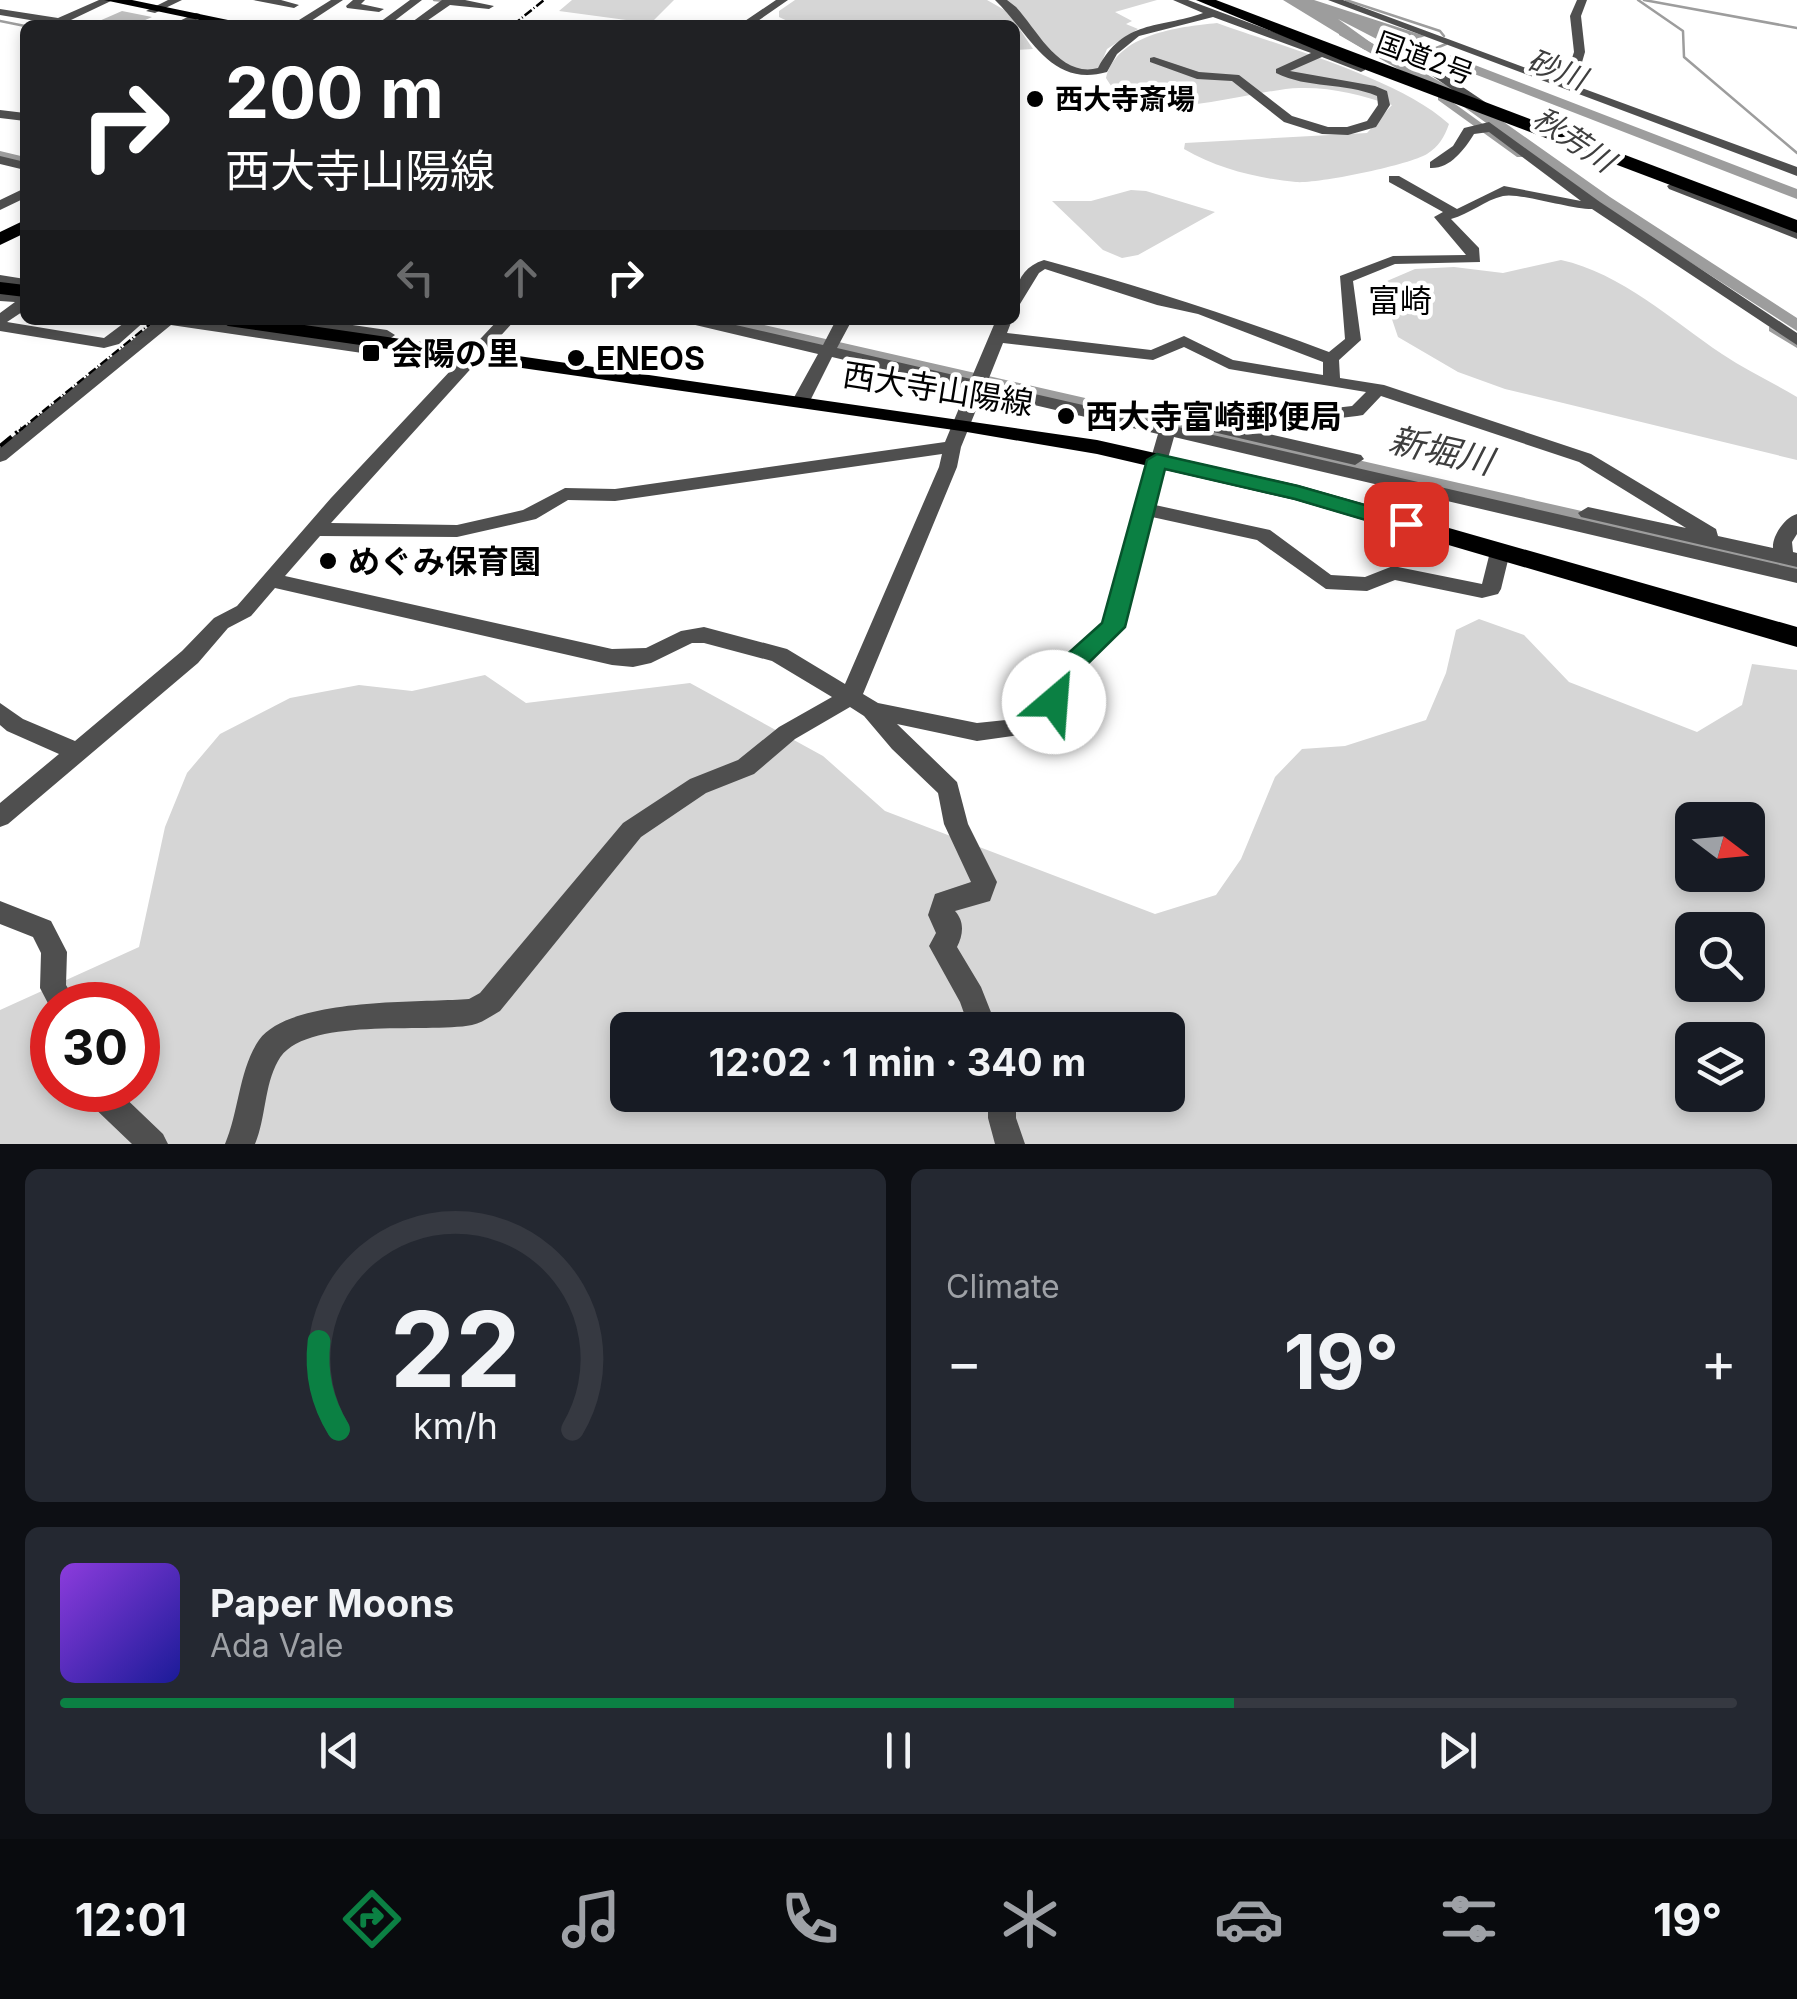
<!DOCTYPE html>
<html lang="en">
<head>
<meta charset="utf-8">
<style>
  body { margin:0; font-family:Inter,"Noto Sans JP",sans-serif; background:#242831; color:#f1f3f6; height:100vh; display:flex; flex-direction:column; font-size:38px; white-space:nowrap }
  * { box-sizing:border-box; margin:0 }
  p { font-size:32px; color:#9ea1a6 }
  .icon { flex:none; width:55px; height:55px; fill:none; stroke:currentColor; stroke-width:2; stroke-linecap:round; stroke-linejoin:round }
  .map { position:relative; height:1144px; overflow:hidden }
  .drawer { display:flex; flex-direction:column; gap:25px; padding:25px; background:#0d0f14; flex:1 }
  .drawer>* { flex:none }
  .guide { position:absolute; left:20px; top:20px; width:1000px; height:305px; border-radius:15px; box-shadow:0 5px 15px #0003; background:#202124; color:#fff; overflow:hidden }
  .needle { width:65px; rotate:106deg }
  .fabs { position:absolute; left:1675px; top:802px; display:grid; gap:20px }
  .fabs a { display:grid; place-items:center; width:90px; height:90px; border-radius:15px; background:#171b24; box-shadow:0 5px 15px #0003; font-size:50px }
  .speed { position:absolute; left:30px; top:982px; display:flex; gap:20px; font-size:50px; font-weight:700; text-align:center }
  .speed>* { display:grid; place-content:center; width:130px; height:130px; border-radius:50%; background:#171b24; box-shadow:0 5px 15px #0003; line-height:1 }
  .speed .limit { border:15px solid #d22; background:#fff; color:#111 }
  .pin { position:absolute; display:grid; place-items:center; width:85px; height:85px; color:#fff; margin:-42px; border-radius:20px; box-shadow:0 5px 15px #0006 }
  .me { position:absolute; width:110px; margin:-55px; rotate:27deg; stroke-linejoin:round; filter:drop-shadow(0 0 8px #0008) }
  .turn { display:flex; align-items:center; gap:35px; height:210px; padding:0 40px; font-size:45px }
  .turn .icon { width:130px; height:130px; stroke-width:2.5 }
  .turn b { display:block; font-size:70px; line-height:85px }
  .lanes { display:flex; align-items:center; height:95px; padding:0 40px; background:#0003; justify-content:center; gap:50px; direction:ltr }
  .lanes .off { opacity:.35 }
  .big { font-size:75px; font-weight:700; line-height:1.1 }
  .drawer .card { flex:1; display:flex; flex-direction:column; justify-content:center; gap:15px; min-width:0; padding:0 35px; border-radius:15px; background:#242831 }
  .drawer .dial { align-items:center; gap:0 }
  .dial svg { height:260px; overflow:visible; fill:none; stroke:#363941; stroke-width:7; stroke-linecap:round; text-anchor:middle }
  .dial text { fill:#f1f3f6; stroke:none }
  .song { display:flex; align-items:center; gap:30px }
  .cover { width:120px; height:120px; border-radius:15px; background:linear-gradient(135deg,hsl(270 70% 55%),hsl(240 70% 35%)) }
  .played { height:10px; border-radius:5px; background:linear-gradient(90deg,#0b8043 70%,#363941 70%) }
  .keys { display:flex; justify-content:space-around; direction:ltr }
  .heat { display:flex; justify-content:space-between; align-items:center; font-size:55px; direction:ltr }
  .drawer .tiles { flex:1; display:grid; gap:25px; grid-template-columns:1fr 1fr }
  .card:last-child { grid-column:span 2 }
  .trip { position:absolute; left:610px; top:1012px; width:575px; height:100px; border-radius:15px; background:#171b24; box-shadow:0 5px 15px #0003; font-weight:700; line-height:100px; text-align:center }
  .tab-bar { display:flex; height:160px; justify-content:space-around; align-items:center; background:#090b0e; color:#9ea1a6 }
  .tab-bar .icon { width:70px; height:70px }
  .tab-bar .on { color:#0b8043 }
  .tab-bar b { font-size:45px; color:#f1f3f6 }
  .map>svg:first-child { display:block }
</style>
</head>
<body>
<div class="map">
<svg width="1797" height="1144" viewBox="0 0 1797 1144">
  <rect width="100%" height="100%" fill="#fff"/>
  <!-- green -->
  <path fill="#d6d6d6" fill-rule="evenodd" d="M572 0H674L654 20 641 22 559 11Z
    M795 0H987L1008 12 1033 49 1015 50V25H796L779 17V11Z
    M1006 0H1157L1115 12 1132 21 1126 24 1138 29 1107 49 1099 69 1091 72 1067 68Z
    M1217 23C1283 47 1398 78 1449 124 1444 138 1439 146 1427 154 1409 165 1317 184 1296 182 1256 178 1219 169 1184 149L1185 143 1367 133 1392 105C1361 95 1332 87 1299 88 1257 89 1158 123 1120 97 1115 93 1110 84 1106 78 1117 34 1178 27 1217 23Z
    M1131 190 1146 191 1215 212 1138 255 1122 258 1103 250 1052 201H1091Z
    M1561 260C1621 273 1673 321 1722 354 1746 370 1772 382 1797 397V460L1505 389 1458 372 1398 337 1380 284 1415 269 1454 267 1503 273Z
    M1479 619 1524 635 1569 682 1697 732 1742 705 1752 664 1797 670V1144H0V1010L139 947 165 827 187 773 220 734 290 698 359 685 412 691 485 675 526 703 690 683 823 756 885 811 1155 914 1216 895 1241 859 1275 777 1302 749 1345 746 1426 720 1446 673 1456 630ZM1692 820H1748V875H1692ZM1692 930H1748V985H1692ZM52 1005H138V1090H52ZM628 1030H1168V1095H628ZM1692 1040H1748V1095H1692Z"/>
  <!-- water -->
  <path fill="#9d9d9d" d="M1283 0H1314L1425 36 1394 48 1338 19 1377 47 1365 50Z"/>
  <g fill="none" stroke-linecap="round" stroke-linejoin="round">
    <!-- stream -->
    <path stroke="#9d9d9d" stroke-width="2.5" d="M434 0 445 1
      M1346 0 1440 31 1444 36
      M1638 0 1683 31 1684 57 1797 153
      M1644 0 1797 28
      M0 21 25 26
      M1429 51 1446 44"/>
    <!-- canal -->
    <path fill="#9d9d9d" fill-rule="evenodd" d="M1438 96H1444L1523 153V157H1517L1438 100Z
      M1773 326 1797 340V348L1769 331V327Z"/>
    <!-- river -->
    <path fill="#9d9d9d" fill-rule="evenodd" d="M1339 29H1347L1474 101 1610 197 1797 318V331L1598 203 1464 107 1339 35Z
      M1376 30H1384L1797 189V199L1376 36Z
      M0 151 25 157V165L0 159Z
      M709 320H742L1797 560V576L718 325Z"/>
  </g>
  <!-- building -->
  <path fill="#bfbfbf" d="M122 11 152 17 134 25H90Z"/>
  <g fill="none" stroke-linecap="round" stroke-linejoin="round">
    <!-- minor -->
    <path fill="#4f4f4f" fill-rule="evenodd" d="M99 0H113L71 20 86 25H60L0 15V9L58 18Z
      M168 0H182L155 13 146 11Z
      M253 0H281L299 5 294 8Z
      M331 0H343L305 25H291Z
      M353 0H365L361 4 384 9 379 12 347 8 346 6Z
      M410 0H422L389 25H376Z
      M442 0H465L494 6 489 9 450 5 421 25H408Z
      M776 0H788L752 25H739Z
      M995 0H1007L1016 7C1038 31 1060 78 1098 68 1124 19 1158 29 1203 13L1173 0H1188L1365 66V70L1361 72 1322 57 1290 71 1375 86 1387 91 1390 105 1376 127 1348 135 1322 134 1284 122 1232 81 1197 79 1150 62V58L1154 57 1199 72 1239 75 1292 116 1328 127H1347L1367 121 1378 105 1377 96C1344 82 1308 89 1276 73V69L1311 53 1213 17 1139 36 1117 54 1107 72C1050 88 1031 35 995 0Z
      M1328 0H1343L1564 82 1574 52 1570 16 1577 0H1587L1581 16 1585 52 1576 83 1579 87 1797 167V176Z
      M196 13 200 14V18L186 25H171Z
      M1393 48 1418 57 1497 110 1487 113 1410 61 1389 53V49Z
      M0 110 25 113V121L0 118Z
      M1489 122 1600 202 1797 333V345L1592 209C1569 209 1518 192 1503 196 1485 200 1470 214 1451 219L1479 248 1480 262 1395 264 1353 281 1361 340 1339 360 1340 378 1384 385 1591 454 1716 529 1718 536 1773 548C1772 536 1785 517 1797 514V534L1792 542 1793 552 1797 553V567L1581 517 1578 513 1588 507 1686 528 1579 462 1381 396 1363 415 1357 416 1247 429 1361 455 1364 459 1355 465 1179 424 1178 427 1797 569V583L1174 437 1155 505 1270 530 1331 575 1365 577 1393 566 1482 584 1490 552 1500 545 1510 552 1501 589 1498 594 1482 598 1395 580 1367 591 1326 589 1257 540 1152 517 1123 627 1064 685 1065 723 1062 729 977 741 897 724 957 782 968 824 997 882 990 901 955 911C965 922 963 935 957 947L981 987 998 1030H970L960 1002 929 946 936 933 928 915 935 894 971 882 944 824 938 793 892 749 864 716 850 707 795 739 754 774 706 793 641 837 500 1011C491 1016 482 1023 472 1025 426 1034 303 1015 278 1061 264 1086 266 1118 255 1144H225C239 1111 239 1069 259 1040 290 997 420 1003 469 999L480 993 623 823 690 779 738 760 779 727 832 697 772 661 704 643H692L651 663 633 667 612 665 275 588 251 616 228 628 198 663 8 824 0 827V803L59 754 7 731 0 725V703L23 719 75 741 182 651 214 618 237 606 331 498 498 320H515L331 523 457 525 523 510 565 488 615 489 945 442 967 389 832 357 810 401 801 406 792 401 818 354 687 323 685 320H714L823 345 836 320H852L837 348 971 379 996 320H1012L1007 333 1151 350 1184 336 1233 360 1323 375V362L1198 314 1157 305 1045 269 1039 273 1020 304 1015 306C1015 283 1022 267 1044 260 1141 286 1235 317 1329 352L1345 339 1340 276 1393 256 1466 255 1434 217 1443 212 1389 182V176H1399L1457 209 1504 186 1581 201 1489 132 1474 134C1464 150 1450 169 1430 168V162L1453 146 1464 128ZM1003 343 1153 360 1184 347 1229 369 1366 392 1352 406 1231 420 1223 423 1169 411 1160 416 1162 423 987 383ZM983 393 1158 434 1103 624 1045 676 1042 682 1043 716 977 723 878 703 863 694 957 467 961 447ZM942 454 939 467 845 684 787 649 704 627 681 631 646 648 612 649 285 576 320 536 457 537 536 519 568 500 615 501Z
      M0 156 25 162V170L0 164Z
      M1674 182 1758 215H1768L1797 229V239L1669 189 1667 186Z
      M25 188V198L0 210V200Z
      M0 275 25 279V289L0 285Z
      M0 291 25 294V310L7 322 104 338 128 320H146L119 344 104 348 0 331V313L15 302 0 301Z
      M157 320H204L366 344 373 338 285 325 277 320H318L387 330 395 335 369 354 171 325 6 460 0 462V447Z
      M0 901 51 921 67 952 66 985 78 1005H52V1011L40 988 41 953 33 937 0 924Z
      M82 1090H117L163 1134 168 1144H132L86 1100Z
      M988 1095H1016V1118L1025 1144H995L988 1118Z"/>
    <!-- major -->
    <path fill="#000" fill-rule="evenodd" d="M104 0H132L252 25H223Z
      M25 220V233L0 245V232Z
      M0 282 25 285V297L0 294Z
      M218 320H270L1097 440 1298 485 1797 627V647L1295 500 1097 454 961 431 228 326Z"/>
    <!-- highway -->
    <path fill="#000" fill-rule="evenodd" d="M1196 0H1216L1797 220V233L1345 62Z"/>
    <!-- rail-far1 -->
    <path stroke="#000" stroke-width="2.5" stroke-dasharray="9 2.5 1 2.5" stroke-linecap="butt" d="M513 25 544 0
      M19 431 155 320"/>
    <!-- rail -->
    <path stroke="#000" stroke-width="4" stroke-dasharray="15 5 2.5 5" stroke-linecap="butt" d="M0 446 22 428"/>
  </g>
  <!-- route -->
  <path fill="#0b8043" stroke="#07532c" stroke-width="2.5" d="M1157 454 1298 486 1414 519 1417 524 1406 532 1295 499 1165 469 1125 627 1066 685 1063 709H1045L1041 682 1044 675 1102 623 1147 460Z"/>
  <!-- markers -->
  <g fill="#000" stroke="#fff" stroke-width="4">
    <circle cx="1035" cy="99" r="10"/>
    <rect x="361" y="343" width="20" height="20" rx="5"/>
    <circle cx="576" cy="358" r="10"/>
    <circle cx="1066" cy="416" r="10"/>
    <circle cx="328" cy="561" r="10"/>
  </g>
  <g text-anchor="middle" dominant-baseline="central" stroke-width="9" stroke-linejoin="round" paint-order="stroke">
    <!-- far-street labels -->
    <g font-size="28" fill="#000" stroke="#fff">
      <text transform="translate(1425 58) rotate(20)">国道2号</text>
    </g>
    <!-- far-poi labels -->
    <g font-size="28" font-weight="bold" fill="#000" stroke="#fff" text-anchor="start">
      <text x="1055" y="99">西大寺斎場</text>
    </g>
    <!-- far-water labels -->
    <g font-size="30" font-style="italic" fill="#3e3e3e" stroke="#fff">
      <text transform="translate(1557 69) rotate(21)">砂川</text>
      <text transform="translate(1574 139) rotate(34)">秋芳川</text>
    </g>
    <!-- far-quarter labels -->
    <g font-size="32" fill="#000" stroke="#fff">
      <text x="1400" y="300">富崎</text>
    </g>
    <!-- poi labels -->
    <g font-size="32" font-weight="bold" fill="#000" stroke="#fff" text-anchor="start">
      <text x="391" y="353">会陽の里</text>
      <text x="596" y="358">ENEOS</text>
      <text x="1086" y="416">西大寺富崎郵便局</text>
      <text x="348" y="561">めぐみ保育園</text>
    </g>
    <!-- street labels -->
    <g font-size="32" fill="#000" stroke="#fff">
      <text transform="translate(938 389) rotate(9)">西大寺山陽線</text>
    </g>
    <!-- water labels -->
    <g font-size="35" font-style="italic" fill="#3e3e3e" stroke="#fff">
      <text transform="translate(1441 450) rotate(13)">新堀川</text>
    </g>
  </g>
</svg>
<div class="fabs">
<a><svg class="needle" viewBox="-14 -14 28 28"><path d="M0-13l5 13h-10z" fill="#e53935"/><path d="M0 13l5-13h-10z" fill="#9ea1a6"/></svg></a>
<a><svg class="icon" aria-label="search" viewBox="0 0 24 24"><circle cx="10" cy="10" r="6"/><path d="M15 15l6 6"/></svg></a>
<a><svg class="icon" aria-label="layers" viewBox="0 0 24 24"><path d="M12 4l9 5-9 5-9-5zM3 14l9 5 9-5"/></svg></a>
</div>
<div class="speed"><div class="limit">30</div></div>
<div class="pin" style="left:1406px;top:524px;background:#d93025"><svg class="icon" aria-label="arrive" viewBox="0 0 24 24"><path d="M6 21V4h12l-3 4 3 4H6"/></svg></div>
<svg class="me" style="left:1054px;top:702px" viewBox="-20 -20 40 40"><circle r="19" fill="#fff"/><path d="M0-13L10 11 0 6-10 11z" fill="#0b8043"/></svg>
<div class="trip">12:02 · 1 min · 340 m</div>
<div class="guide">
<div class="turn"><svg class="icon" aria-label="right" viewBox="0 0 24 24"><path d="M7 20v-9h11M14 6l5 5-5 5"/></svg><div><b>200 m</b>西大寺山陽線</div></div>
<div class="lanes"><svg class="icon off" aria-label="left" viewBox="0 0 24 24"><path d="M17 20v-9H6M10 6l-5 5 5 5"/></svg><svg class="icon off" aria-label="ahead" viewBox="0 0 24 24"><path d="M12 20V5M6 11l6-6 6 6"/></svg><svg class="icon" aria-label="right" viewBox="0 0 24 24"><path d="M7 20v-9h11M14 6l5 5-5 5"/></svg></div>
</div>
</div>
<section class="drawer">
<div class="tiles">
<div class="card dial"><svg viewBox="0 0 100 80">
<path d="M14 69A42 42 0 1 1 86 69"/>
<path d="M14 69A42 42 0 0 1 8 42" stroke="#0b8043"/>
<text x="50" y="56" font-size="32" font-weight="700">22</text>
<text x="50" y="72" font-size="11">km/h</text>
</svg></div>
<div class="card"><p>Climate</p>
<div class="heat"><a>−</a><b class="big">19°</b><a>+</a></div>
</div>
<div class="card">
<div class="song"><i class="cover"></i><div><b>Paper Moons</b><p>Ada Vale</p></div></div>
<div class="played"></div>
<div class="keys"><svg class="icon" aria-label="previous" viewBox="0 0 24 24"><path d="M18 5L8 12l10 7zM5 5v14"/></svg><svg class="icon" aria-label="pause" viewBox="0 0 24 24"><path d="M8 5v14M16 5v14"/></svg><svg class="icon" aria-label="next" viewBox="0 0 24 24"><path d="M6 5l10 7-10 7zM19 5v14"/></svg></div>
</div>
</div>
</section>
<nav class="tab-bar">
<b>12:01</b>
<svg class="icon on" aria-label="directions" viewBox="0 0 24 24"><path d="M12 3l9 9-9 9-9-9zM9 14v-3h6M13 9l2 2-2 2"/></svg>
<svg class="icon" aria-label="music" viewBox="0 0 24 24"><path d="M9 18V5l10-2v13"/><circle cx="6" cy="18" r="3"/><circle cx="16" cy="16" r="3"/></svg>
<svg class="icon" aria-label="phone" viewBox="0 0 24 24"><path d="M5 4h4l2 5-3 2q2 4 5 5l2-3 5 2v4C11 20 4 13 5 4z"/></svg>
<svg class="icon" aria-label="climate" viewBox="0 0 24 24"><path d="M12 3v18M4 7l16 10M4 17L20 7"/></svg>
<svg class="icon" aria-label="car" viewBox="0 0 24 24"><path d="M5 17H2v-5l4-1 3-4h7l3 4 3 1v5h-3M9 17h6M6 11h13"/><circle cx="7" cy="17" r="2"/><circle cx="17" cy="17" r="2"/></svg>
<svg class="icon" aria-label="filters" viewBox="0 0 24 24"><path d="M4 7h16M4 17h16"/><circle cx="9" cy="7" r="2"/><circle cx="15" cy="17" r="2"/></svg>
<b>19°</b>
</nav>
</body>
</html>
